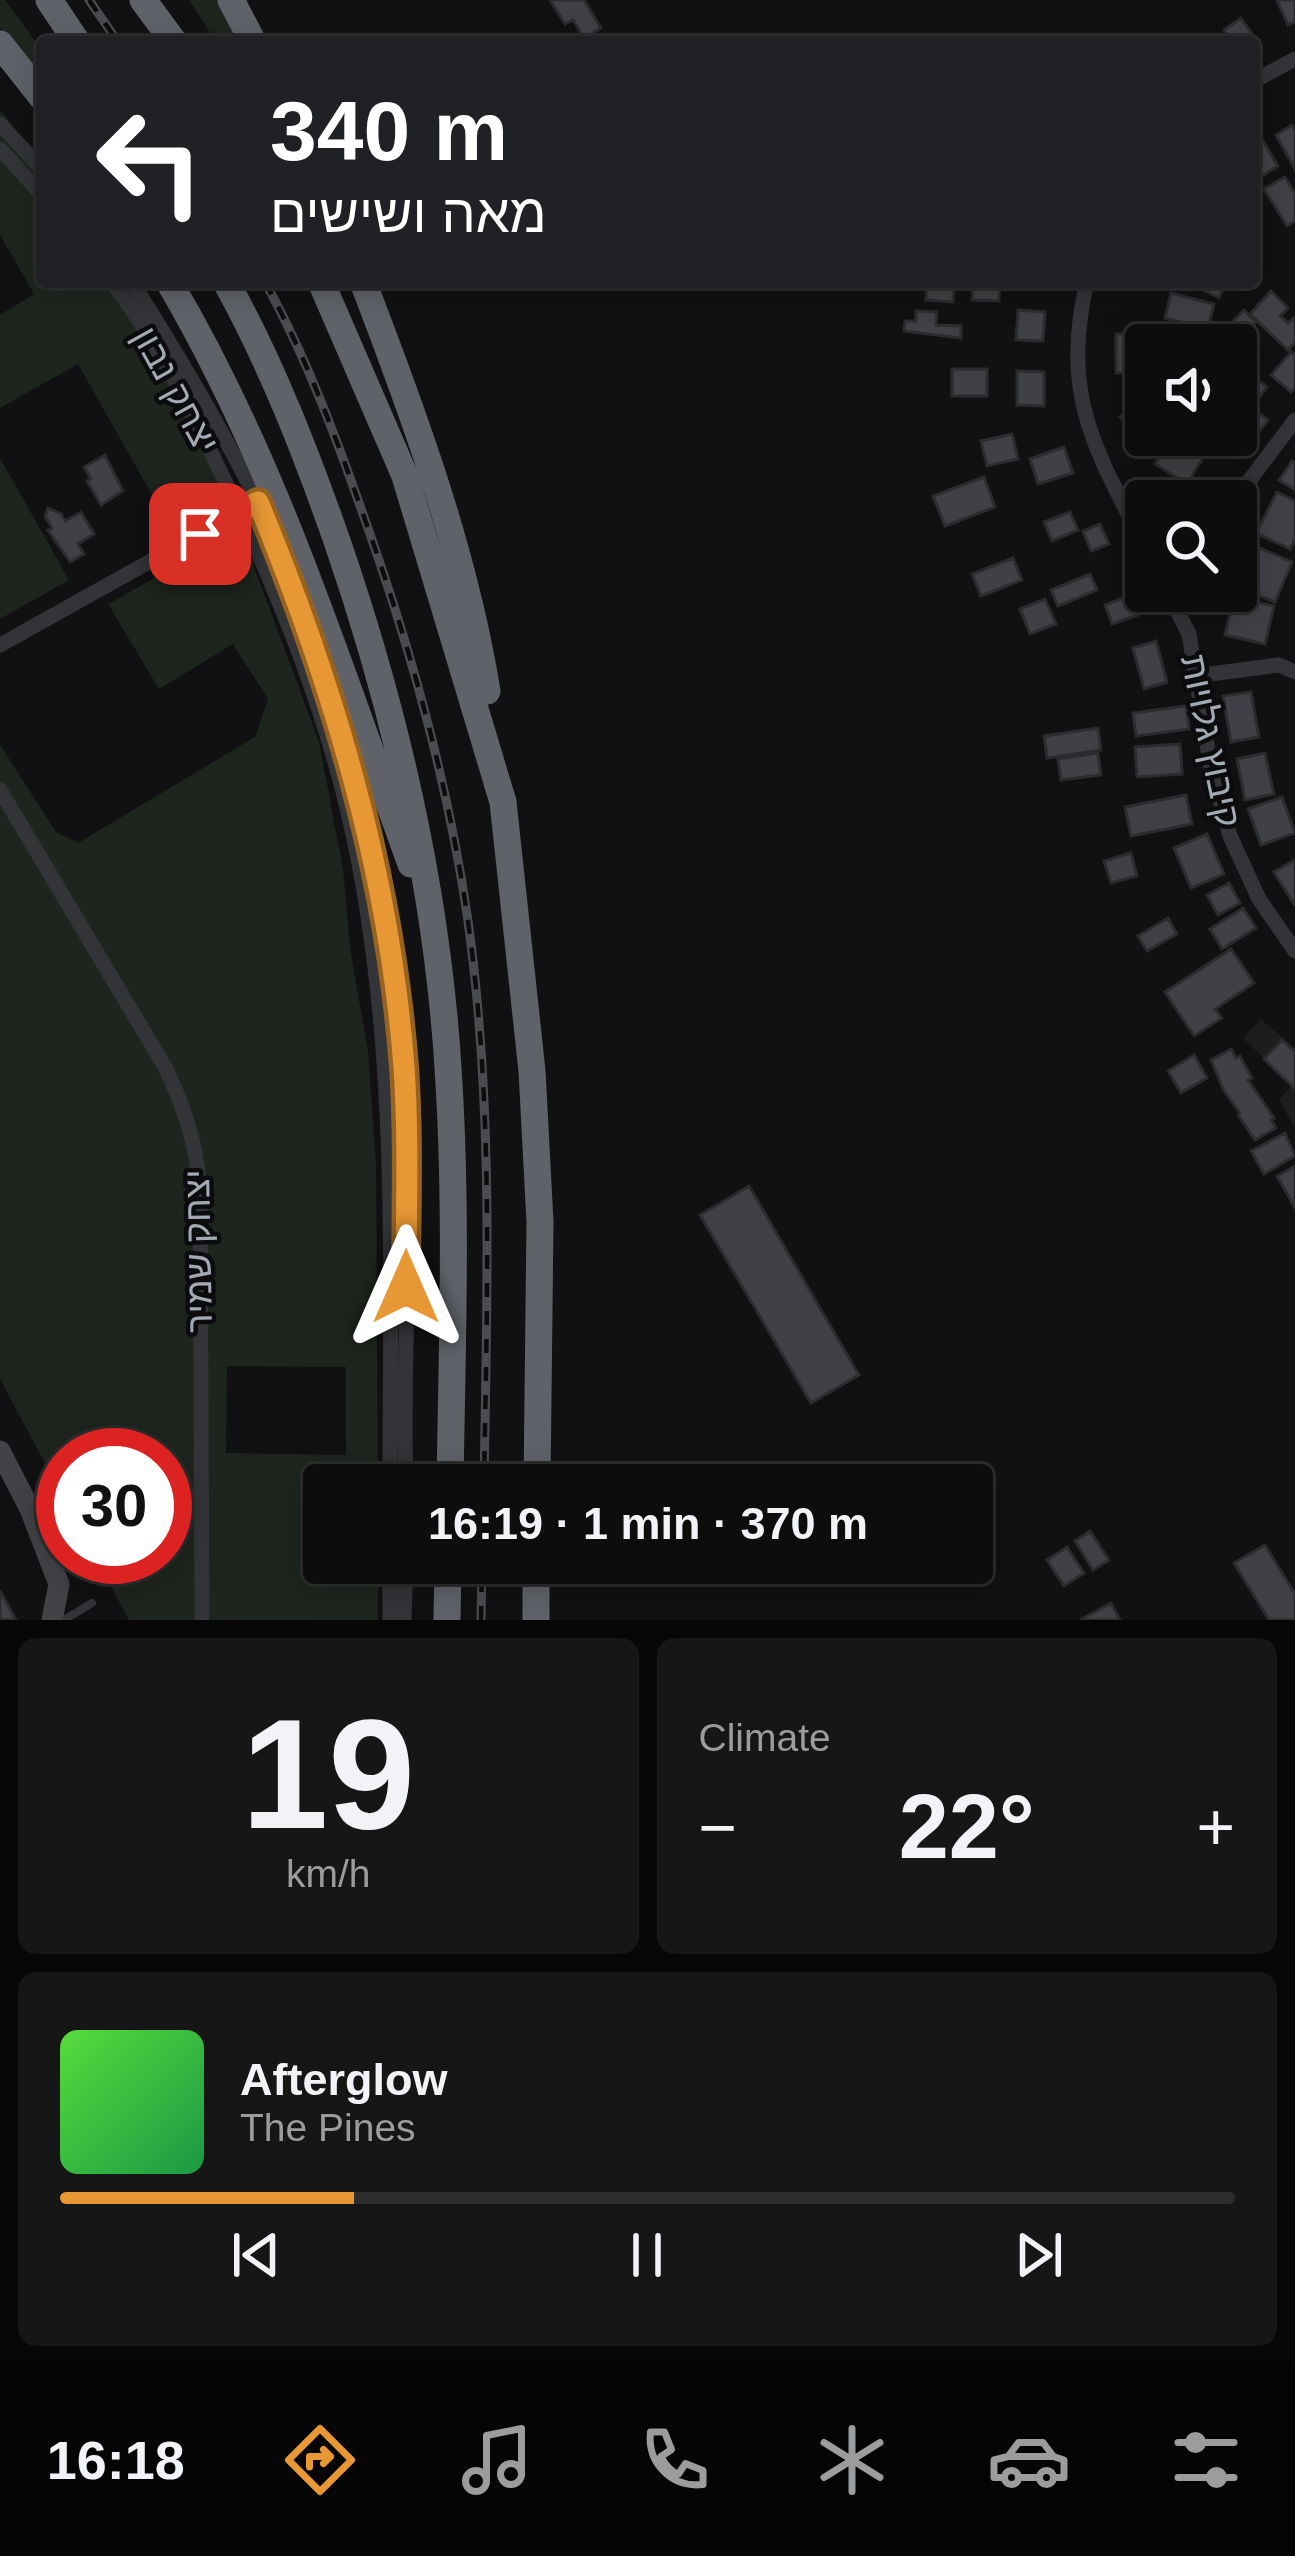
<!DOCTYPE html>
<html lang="en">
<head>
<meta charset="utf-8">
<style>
  body { margin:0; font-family:Arial,"Noto Sans Hebrew",sans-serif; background:#161617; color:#f1f3f6; height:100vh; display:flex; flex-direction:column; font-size:45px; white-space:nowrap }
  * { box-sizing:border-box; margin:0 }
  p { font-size:39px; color:#9a9c9e }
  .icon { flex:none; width:66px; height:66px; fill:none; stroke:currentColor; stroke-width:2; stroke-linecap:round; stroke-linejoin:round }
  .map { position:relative; height:1620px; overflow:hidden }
  .side { display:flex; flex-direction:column; gap:18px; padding:18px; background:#070708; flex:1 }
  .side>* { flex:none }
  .banner { position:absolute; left:36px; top:36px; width:1224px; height:252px; border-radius:12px; box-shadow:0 6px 30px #0003,0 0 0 3px #2d2d2e; background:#202124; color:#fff; overflow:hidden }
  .controls { position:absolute; left:1125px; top:324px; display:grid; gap:24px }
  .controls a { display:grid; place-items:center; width:132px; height:132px; border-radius:12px; background:#0d0d0e; box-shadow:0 6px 30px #0003,0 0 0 3px #2d2d2e; font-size:60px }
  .speed { position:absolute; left:36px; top:1428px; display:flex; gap:24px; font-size:60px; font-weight:700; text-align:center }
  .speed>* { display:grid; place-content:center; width:156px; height:156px; border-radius:50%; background:#0d0d0e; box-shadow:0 6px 30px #0003,0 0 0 3px #2d2d2e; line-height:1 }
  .speed .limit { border:18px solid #d22; background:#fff; color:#111 }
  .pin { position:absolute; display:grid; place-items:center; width:102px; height:102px; color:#fff; margin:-51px; border-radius:24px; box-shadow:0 6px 18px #0006 }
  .me { position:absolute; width:132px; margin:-66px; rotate:0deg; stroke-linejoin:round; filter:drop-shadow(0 0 9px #0008) }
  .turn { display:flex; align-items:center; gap:42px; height:252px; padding:0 36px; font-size:54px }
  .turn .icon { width:156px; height:156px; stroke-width:2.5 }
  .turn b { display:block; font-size:84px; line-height:102px }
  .big { font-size:90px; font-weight:700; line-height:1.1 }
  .side .tile { flex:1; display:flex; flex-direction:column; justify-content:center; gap:18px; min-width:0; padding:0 42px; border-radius:18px; background:#161617 }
  .side .dial { align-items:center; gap:0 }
  .dial b { font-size:156px; line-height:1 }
  .song { display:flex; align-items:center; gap:36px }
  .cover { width:144px; height:144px; border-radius:18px; background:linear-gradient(135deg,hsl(110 70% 55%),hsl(140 70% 35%)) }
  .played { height:12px; border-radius:6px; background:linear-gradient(90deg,#e79835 25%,#2d2d2e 25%) }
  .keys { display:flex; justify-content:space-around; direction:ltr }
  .heat { display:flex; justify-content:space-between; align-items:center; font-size:66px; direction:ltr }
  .side .tiles { flex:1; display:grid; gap:18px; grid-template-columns:1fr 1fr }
  .tile:last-child { grid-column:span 2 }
  .trip { position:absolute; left:303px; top:1464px; width:690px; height:120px; border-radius:12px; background:#0d0d0e; box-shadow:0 6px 30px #0003,0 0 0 3px #2d2d2e; font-weight:700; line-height:120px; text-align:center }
  .dock { display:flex; height:192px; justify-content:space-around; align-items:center; background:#050506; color:#9a9c9e }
  .dock .icon { width:84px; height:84px }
  .dock .selected { color:#e79835 }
  .dock b { font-size:54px; color:#f1f3f6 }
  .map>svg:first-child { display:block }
</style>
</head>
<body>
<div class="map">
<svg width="1295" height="1620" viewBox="0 0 1295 1620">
  <rect width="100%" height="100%" fill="#111113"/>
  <!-- built -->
  <path fill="#1d1d1f" d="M1261 1019 1295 1048V1128L1279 1100 1291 1085 1243 1038Z"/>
  <!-- green -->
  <path fill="#1e251e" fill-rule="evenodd" d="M0 0H5L42 50V77L0 27Z
    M189 0H220L242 42H216Z
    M0 110 42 163V282H125L227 497 169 525 78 364 0 408V315L34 294 0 235Z
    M0 458 69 580 0 619Z
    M240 529 319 742 343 869 350 948 368 1052 376 1163 378 1485H324V1563H378V1620H129L95 1557H165V1455H63V1497L0 1379V745L56 832 78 843 255 737 268 699 233 644 159 689 108 604 0 666ZM227 1366 346 1367V1455L226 1453Z"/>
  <!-- building -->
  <path fill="#404146" stroke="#2b2c2e" stroke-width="3" d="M550 0H584L601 28 584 38 573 20 565 24Z
    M1277 0H1295V22L1288 25Z
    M1241 18 1257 41 1254 43 1232 42 1224 30Z
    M1292 125 1295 131V169L1276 135Z
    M1257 131 1278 166 1256 180 1254 133Z
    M1285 177 1295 194V221L1287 226 1264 189Z
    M927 282H954L953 302 926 300Z
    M973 282H1000L999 301 972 300Z
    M1187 282H1227L1219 298Z
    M1271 291 1288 308 1280 316 1288 323 1295 317V342L1288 350 1250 314Z
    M1171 293 1214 304 1208 329 1165 318Z
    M1018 310 1045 312 1043 341 1016 340Z
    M1244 310 1256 322 1246 332 1234 320Z
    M916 311 937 312 936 325 961 326V338L904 331 905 321H916Z
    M1116 334H1147L1146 373H1116Z
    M1291 352 1295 355V388L1291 392 1271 375Z
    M1236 364 1267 387 1255 403 1236 389Z
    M952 369H987V396H952Z
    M1017 371 1044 372V406L1017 405Z
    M1130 410 1146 419V435H1157L1150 449 1120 417Z
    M1255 410 1268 420 1257 435 1243 425Z
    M1012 434 1018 459 987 466 981 441Z
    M1178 435H1208L1214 443 1203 452Z
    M1171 438 1203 458 1187 484 1155 464Z
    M1064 447 1073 473 1038 484 1030 459Z
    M105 455 123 491 101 505 87 481 91 479 84 467Z
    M1292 461 1295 463V490L1279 480Z
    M984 477 995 507 945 526 933 496Z
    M1277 492 1295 501V539L1290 549 1256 533Z
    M48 508 61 514 65 521 81 512 94 534 78 544 84 554 70 562 48 530 52 528 45 516Z
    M1070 512 1078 530 1052 541 1044 522Z
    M1100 524 1109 544 1091 551 1083 531Z
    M1255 546 1292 562 1275 602 1238 587Z
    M1013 558 1022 580 981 596 972 574Z
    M1090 574 1097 590 1058 606 1051 590Z
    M1130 595 1138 615 1112 624 1105 605Z
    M1234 597 1274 606 1265 644 1225 635Z
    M1045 599 1056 624 1030 634 1020 609Z
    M1156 641 1167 682 1144 689 1133 648Z
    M1251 692 1259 737 1231 742 1223 696Z
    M1186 706 1189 729 1136 736 1133 713Z
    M1098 728 1101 750 1047 758 1044 736Z
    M1180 744 1182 774 1137 777 1135 747Z
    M1098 753 1101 775 1061 780 1058 759Z
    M1265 753 1274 794 1245 800 1237 759Z
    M1186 795 1192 824 1131 836 1125 807Z
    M1282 797 1295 833 1261 845 1248 809Z
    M1207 834 1224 874 1191 888 1174 848Z
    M1131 853 1137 876 1111 883 1104 861Z
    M1295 860V903L1294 904 1274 872Z
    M1229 883 1240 903 1218 915 1207 895Z
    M1243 908 1256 928 1222 949 1210 929Z
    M1168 918 1177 934 1147 951 1138 936Z
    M1231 949 1254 983 1215 1009 1222 1018 1194 1036 1165 992Z
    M1282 1040 1295 1052V1089L1264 1059Z
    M1231 1049 1236 1058 1240 1056 1252 1078 1248 1080 1274 1118 1271 1120 1276 1128 1255 1140 1238 1115 1240 1113 1223 1089 1211 1060Z
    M1194 1055 1207 1078 1181 1093 1168 1071Z
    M1285 1133 1295 1156 1264 1174 1251 1151Z
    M1295 1166V1208L1277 1176Z
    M749 1186 859 1375 811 1403 700 1215Z
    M1090 1531 1109 1560 1093 1570 1075 1541Z
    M1265 1545 1295 1594V1620H1269L1234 1563Z
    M1067 1547 1084 1573 1064 1586 1047 1560Z
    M0 1591 16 1620H0Z
    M1111 1603 1120 1620H1080Z"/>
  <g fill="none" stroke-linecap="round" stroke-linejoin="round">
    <!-- lane -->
    <path stroke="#323437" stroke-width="8" d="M64 1620 92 1603"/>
    <!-- street -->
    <path stroke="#323437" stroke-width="15" d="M1254 81 1295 59
      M0 124 42 169
      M0 149 42 195
      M112 282C162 348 197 422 232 496 284 606 329 720 354 839 399 1052 390 1269 390 1485
      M132 282C177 353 222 428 258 503 340 674 388 878 404 1066 416 1205 401 1346 406 1485
      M1087 282C1060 397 1096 450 1146 549
      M1224 501 1246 485 1295 420
      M1167 591 1189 634 1210 763 1230 836 1259 899 1295 951
      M0 645 244 509
      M1195 676 1279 665 1295 672
      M0 790 165 1067C184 1106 195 1141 200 1185L202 1620
      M390 1620V1563
      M404 1620 406 1563"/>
    <!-- secondary -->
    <path stroke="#414347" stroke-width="21" d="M0 1451 30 1509 59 1584 52 1620"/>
    <!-- highway -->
    <path stroke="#5f6268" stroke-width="27" d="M49 0 77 42
      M143 0 174 42
      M231 0 253 42
      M0 44 42 97
      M169 282C276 463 339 667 411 864
      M226 282C272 365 306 453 337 541 398 718 439 897 449 1084 457 1218 452 1351 450 1485
      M321 282 405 476 503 802 532 1071 540 1222 537 1485
      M363 282C414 415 464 550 487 691
      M447 1620 448 1563
      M536 1620V1563"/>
    <!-- rail casing -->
    <g stroke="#4a4c50" stroke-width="9">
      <path id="rail" d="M89 0 118 42
        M265 282C309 362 340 448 370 534 414 660 449 788 468 921 494 1108 487 1297 484 1485
        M481 1620 482 1563"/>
    </g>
    <!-- rail -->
    <use href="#rail" stroke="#0c0c0e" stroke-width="4.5" stroke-dasharray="14" stroke-linecap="butt"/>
  </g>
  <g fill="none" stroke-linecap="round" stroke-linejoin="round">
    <!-- route casing -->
    <g stroke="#966322" stroke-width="30">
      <path id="route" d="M200 534 258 502C333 683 389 871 404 1067 409 1140 406 1214 406 1287"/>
    </g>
    <!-- route -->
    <use href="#route" stroke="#e79835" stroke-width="21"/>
  </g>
  <g text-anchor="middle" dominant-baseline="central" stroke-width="9" stroke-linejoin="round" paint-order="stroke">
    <!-- street labels -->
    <g font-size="36" fill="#a3aab3" stroke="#0c0c0e">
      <text transform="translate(176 390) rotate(61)">יצחק נבון</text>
      <text transform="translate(1211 741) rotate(78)">קיבוץ גלויות</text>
      <text transform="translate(198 1251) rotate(-91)">יצחק שמיר</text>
    </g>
  </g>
</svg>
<div class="controls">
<a><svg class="icon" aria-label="sound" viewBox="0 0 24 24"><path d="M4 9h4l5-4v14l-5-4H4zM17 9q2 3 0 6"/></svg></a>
<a><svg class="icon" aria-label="search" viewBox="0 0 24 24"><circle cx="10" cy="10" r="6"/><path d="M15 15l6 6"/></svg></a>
</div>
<div class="speed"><div class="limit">30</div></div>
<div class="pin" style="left:200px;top:534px;background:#d93025"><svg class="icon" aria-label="arrive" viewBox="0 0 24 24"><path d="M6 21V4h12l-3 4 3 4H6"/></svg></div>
<svg class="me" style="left:406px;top:1287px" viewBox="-20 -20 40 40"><path d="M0-17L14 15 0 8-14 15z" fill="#e79835" stroke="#fff" stroke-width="4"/></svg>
<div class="trip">16:19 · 1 min · 370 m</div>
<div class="banner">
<div class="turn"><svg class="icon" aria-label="left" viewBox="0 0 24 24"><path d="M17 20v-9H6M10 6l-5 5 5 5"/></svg><div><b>340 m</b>מאה ושישים</div></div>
</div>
</div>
<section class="side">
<div class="tiles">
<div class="tile dial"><b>19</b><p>km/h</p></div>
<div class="tile"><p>Climate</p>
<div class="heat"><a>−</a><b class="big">22°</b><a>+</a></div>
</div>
<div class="tile">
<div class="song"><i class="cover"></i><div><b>Afterglow</b><p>The Pines</p></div></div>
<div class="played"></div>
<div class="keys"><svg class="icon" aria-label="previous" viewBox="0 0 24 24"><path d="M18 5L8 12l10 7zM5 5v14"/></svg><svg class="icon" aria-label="pause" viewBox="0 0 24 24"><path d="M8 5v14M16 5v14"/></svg><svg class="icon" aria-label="next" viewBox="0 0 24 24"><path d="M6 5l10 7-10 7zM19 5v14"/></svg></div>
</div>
</div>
</section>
<nav class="dock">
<b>16:18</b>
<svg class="icon selected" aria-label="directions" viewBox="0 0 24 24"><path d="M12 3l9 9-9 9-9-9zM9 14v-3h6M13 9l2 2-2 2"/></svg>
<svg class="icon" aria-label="music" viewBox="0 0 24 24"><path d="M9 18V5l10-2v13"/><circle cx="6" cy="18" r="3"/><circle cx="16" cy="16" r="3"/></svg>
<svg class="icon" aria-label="phone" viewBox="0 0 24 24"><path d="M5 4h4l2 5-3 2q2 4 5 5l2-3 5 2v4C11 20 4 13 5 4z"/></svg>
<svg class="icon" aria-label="climate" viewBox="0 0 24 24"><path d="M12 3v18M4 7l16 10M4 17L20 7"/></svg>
<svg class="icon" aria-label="car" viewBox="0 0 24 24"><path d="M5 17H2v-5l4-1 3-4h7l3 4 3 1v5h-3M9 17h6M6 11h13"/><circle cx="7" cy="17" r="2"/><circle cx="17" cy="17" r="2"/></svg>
<svg class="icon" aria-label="filters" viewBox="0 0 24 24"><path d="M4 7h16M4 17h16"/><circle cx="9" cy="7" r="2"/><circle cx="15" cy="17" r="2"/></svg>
</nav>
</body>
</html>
